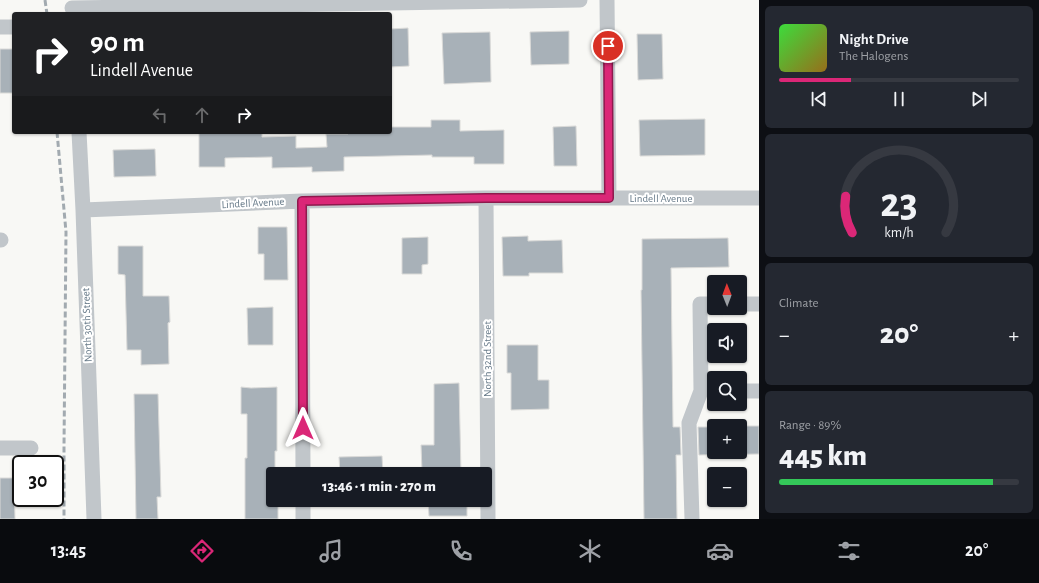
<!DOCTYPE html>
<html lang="en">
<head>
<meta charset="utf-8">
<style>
  body { margin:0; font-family:"Alegreya Sans",sans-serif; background:#242831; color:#f1f3f6; height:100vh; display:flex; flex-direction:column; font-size:15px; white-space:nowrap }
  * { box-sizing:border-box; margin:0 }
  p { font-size:13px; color:#9ea1a6 }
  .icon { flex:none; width:22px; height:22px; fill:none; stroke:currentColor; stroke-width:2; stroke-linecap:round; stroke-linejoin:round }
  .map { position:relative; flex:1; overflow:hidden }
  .details { display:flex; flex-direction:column; gap:6px; padding:6px; background:#0d0f14; width:280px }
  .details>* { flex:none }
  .banner { position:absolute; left:12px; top:12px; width:380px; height:122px; border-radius:4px; box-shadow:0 1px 3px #0004; background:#202124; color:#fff; overflow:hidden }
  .needle { width:26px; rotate:359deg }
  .controls { position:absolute; left:707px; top:275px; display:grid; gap:8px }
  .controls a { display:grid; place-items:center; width:40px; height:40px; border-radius:4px; background:#171b24; box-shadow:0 1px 3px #0004; font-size:20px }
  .speed { position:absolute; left:12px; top:455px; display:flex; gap:8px; font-size:20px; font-weight:700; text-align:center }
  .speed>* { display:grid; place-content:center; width:52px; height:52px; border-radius:50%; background:#171b24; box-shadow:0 1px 3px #0004; line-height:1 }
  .speed .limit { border:2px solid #111; border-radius:6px; background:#fff; color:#111 }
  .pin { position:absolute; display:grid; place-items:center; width:34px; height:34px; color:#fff; margin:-17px; border:2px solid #fff; border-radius:50%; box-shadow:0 1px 4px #0007 }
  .me { position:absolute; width:44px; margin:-22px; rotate:0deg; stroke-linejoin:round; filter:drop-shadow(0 0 3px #0008) }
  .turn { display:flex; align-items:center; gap:14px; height:84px; padding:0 12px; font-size:18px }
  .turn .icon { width:52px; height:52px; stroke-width:2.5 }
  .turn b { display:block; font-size:28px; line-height:34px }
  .lanes { display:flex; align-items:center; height:38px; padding:0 12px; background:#0003; justify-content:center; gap:20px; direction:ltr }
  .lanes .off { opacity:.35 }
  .big { font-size:30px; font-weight:800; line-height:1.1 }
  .details .card { flex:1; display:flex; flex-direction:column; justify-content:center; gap:6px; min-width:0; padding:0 14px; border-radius:6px; background:#242831 }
  .details .dial { align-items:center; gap:0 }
  .dial svg { height:104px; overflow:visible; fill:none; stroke:#363941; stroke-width:7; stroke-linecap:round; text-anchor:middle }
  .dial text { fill:#f1f3f6; stroke:none }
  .song { display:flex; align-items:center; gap:12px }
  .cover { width:48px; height:48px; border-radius:6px; background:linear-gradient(135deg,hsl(120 70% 55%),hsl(40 70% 35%)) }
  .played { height:4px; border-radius:2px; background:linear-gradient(90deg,#db2777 30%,#363941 30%) }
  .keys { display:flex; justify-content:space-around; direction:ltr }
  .heat { display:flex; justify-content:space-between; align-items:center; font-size:22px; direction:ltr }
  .charge { height:6px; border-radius:3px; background:linear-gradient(90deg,#34c759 89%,#363941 0) }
  .trip { position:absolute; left:266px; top:467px; width:226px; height:40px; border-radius:4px; background:#171b24; box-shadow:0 1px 3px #0004; font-weight:800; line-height:40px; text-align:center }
  .tab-bar { display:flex; height:64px; justify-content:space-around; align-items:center; background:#090b0e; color:#9ea1a6 }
  .tab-bar .icon { width:28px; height:28px }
  .tab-bar .current { color:#db2777 }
  .tab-bar b { font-size:18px; color:#f1f3f6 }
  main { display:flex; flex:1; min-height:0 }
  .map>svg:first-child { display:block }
</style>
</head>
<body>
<main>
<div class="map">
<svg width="759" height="519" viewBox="0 0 759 519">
  <rect width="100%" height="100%" fill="#f8f8f5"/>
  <!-- building -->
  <path fill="#a8b1b8" stroke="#dadad8" d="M408 28 409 66 390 67V29Z
    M569 31V64L531 65 530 32Z
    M490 32 491 82 444 84 442 33Z
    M637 34H662L663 79 638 80Z
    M0 49H14V93H0Z
    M705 119V155L640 156 639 120Z
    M431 120H460V131L504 130V164H474V157H432V155L344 157V171L312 172V167L272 168V157L225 158V167H199V132H262V137L296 136V148L327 147 326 134H348V132H391V127H431Z
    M576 126 577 166H554L553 127Z
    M155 149 156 176 114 177 113 150Z
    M258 227H287L288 280H264V254H258Z
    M528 236V241L562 240 563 273H529V276H503L502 237Z
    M428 237V264L422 265V274H402V238Z
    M728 238 729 267 671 268 673 427H680L681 455H676L677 519H644L641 290H642V239Z
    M118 246H143V296H169L170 322 168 323 169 364 141 365V350H127L125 275 118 274Z
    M273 307V345H248L247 308Z
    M507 345H538V380H549V409L511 410V373H507Z
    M459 383 461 474H435V471H422L421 445H434V384Z
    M241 387 251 388 277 387V451H275V474H273V500H278V519H245V458H247V414H241Z
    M134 394H158L161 497H157L158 519H136Z
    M740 426H759V454L699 455 698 427H714V452H740Z
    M382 456 383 474H340L339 457Z
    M0 478H14L15 519H0Z
    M428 500H467V516H429Z"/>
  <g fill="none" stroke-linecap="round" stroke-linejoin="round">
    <!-- street -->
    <path stroke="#c1c6ca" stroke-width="15" d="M607 0 609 198
      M72 8 580 0
      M0 27H14
      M79 132 83 210 94 519
      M486 198 488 519
      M302 201 303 474
      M83 210 302 201 486 198H759
      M0 240H1
      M740 304H759
      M740 391H759
      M0 448H31
      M303 500V519
      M692 519 689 423 701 391 700 304H714"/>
    <!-- rail -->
    <path stroke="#a2aab0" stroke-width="3" stroke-dasharray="6 3" stroke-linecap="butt" d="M45 0 47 14
      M57 132 66 232 64 447V519"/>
  </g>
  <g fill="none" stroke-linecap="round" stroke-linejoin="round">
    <!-- route casing -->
    <g stroke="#8e194d" stroke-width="10">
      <path id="route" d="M303 428 302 201 486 198H609L608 46"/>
    </g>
    <!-- route -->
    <use href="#route" stroke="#db2777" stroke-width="7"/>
  </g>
  <g text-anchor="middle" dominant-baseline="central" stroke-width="4" stroke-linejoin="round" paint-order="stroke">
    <!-- street labels -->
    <g font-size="11" fill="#667988" stroke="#fff">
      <text x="661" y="198">Lindell Avenue</text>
      <text transform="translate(253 203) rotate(-3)">Lindell Avenue</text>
      <text transform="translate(87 325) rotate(-92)">North 30th Street</text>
      <text transform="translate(487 359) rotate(-90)">North 32nd Street</text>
    </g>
  </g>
</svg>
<div class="controls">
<a><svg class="needle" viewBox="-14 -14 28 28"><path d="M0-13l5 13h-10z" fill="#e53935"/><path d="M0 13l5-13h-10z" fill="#9ea1a6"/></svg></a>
<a><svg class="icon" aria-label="sound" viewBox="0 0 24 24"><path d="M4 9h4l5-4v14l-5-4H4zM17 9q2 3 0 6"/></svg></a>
<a><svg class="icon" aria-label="search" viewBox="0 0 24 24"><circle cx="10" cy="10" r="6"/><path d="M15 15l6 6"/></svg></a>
<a>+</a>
<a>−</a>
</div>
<div class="speed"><div class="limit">30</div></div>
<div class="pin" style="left:608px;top:46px;background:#d93025"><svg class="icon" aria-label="arrive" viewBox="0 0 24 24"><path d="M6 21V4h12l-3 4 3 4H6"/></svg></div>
<svg class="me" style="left:303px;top:428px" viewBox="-20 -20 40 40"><path d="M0-17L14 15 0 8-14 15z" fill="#db2777" stroke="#fff" stroke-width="4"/></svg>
<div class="trip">13:46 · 1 min · 270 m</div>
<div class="banner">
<div class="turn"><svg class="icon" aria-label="right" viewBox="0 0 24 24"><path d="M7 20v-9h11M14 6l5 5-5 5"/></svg><div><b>90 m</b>Lindell Avenue</div></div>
<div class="lanes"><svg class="icon off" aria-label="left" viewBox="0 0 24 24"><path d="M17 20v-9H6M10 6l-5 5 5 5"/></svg><svg class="icon off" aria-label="ahead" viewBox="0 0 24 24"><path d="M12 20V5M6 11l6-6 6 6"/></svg><svg class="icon" aria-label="right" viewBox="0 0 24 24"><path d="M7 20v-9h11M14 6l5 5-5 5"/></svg></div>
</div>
</div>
<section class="details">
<div class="card">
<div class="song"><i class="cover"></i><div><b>Night Drive</b><p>The Halogens</p></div></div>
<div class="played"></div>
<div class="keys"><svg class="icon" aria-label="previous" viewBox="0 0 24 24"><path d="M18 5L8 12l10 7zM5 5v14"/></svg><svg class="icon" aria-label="pause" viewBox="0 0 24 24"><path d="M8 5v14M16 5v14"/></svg><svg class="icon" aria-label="next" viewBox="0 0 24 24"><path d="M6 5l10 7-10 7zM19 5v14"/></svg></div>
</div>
<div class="card dial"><svg viewBox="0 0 100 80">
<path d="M14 69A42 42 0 1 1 86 69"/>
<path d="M14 69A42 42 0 0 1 9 41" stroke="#db2777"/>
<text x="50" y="56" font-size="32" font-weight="700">23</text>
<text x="50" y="72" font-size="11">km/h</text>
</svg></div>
<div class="card"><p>Climate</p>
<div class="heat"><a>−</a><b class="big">20°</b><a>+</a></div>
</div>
<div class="card"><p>Range · 89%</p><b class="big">445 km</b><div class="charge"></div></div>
</section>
</main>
<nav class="tab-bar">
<b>13:45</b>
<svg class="icon current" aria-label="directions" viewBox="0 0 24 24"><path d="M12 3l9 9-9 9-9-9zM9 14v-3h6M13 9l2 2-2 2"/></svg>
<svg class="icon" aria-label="music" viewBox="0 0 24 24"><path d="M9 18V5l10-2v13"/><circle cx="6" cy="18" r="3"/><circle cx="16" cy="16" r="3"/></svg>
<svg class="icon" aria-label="phone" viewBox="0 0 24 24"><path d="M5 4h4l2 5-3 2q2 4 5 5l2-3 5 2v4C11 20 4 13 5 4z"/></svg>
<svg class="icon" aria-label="climate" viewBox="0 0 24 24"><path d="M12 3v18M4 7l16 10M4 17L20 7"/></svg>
<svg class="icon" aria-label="car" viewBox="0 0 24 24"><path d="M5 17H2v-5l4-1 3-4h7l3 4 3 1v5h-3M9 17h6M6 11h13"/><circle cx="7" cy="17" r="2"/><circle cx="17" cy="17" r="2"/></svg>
<svg class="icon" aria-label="filters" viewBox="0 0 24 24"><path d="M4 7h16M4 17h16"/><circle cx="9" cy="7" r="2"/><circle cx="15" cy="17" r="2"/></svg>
<b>20°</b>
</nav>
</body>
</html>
